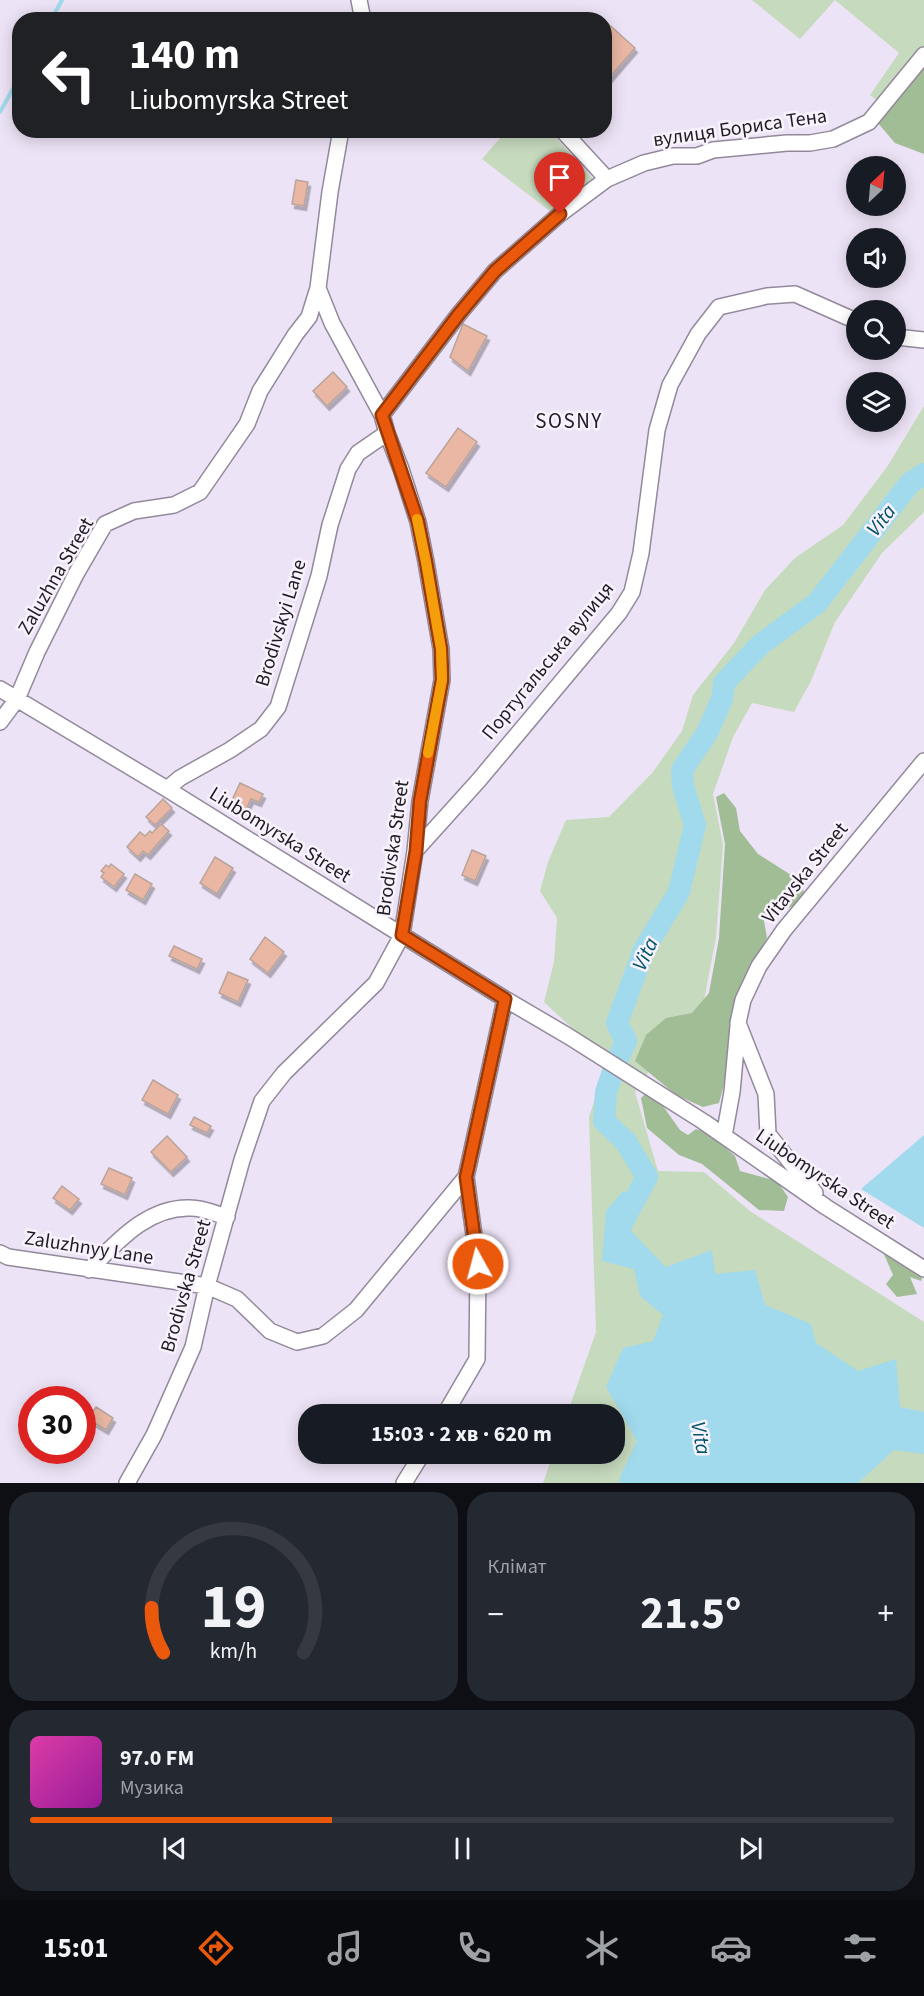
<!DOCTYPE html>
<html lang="uk">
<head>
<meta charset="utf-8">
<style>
  body { margin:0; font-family:"Source Sans 3",sans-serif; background:#242831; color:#f1f3f6; height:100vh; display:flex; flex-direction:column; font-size:22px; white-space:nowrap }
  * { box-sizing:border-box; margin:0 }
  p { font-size:20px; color:#9ea1a6 }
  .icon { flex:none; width:33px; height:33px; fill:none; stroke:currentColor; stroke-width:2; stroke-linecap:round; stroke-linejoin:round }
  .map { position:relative; height:1483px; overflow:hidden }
  .drawer { display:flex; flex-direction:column; gap:9px; padding:9px; background:#0d0f14; flex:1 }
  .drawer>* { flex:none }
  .banner { position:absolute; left:12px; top:12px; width:600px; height:126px; border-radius:24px; box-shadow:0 3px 15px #0003; background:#202124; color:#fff; overflow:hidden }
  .needle { width:39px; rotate:26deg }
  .tools { position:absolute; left:846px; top:156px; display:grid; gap:12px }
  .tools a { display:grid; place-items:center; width:60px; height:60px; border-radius:50%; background:#171b24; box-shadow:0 3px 15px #0003; font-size:30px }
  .speed { position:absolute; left:18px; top:1386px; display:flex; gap:12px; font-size:30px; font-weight:700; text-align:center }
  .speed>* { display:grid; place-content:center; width:78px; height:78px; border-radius:50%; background:#171b24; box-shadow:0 3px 15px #0003; line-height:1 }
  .speed .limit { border:9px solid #d22; background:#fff; color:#111 }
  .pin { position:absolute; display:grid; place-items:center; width:51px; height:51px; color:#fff; margin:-62px -26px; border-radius:50% 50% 50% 0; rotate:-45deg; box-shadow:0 0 6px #0007 }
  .pin .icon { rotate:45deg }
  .me { position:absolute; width:66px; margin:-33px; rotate:353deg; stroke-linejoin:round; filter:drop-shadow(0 0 4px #0008) }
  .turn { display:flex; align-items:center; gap:21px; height:126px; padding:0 18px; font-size:27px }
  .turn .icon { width:78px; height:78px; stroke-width:2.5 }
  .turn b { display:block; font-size:42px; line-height:51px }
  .big { font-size:45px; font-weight:700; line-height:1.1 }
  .drawer .card { flex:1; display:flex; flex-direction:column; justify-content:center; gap:9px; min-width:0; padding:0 21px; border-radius:24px; background:#242831 }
  .drawer .dial { align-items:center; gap:0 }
  .dial svg { height:156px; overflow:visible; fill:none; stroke:#363941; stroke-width:7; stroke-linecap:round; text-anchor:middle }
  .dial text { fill:#f1f3f6; stroke:none }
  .song { display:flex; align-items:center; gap:18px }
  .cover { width:72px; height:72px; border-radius:9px; background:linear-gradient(135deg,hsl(320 70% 55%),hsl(300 70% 35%)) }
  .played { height:6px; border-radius:3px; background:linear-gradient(90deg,#ea580c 35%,#363941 35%) }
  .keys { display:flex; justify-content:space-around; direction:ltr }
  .heat { display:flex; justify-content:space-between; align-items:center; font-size:33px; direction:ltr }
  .drawer .tiles { flex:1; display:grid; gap:9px; grid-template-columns:1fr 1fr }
  .card:last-child { grid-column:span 2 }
  .trip { position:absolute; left:298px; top:1404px; width:327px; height:60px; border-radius:24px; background:#171b24; box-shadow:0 3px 15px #0003; font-weight:700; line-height:60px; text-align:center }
  .dock { display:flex; height:96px; justify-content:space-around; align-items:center; background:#090b0e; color:#9ea1a6 }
  .dock .icon { width:42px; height:42px }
  .dock .on { color:#ea580c }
  .dock b { font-size:27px; color:#f1f3f6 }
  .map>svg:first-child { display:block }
</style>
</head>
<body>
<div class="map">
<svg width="924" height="1483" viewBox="0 0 924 1483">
  <defs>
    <filter id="shadow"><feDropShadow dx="2.5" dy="4.5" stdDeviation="0" flood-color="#0004"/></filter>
  </defs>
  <rect width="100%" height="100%" fill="#ede3f6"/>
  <!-- green -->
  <path fill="#c6dabe" d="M752 0H835L800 39Z
    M835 0H924V48L879 102 870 95 899 53Z
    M506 131H550L595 181 551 212 482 159Z
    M924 406V512L882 553 835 622 811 681 794 712 752 703 733 737 713 794 723 845 716 937 693 1059 649 1071 635 1092 658 1171 704 1172 750 1211 924 1322V1481L922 1483H543L553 1454H615V1414H567L596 1332 589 1117 604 1071 572 1028 544 1002 554 962 557 918 540 891 548 862 566 820 609 817 653 772 682 731 693 695 734 643 765 590 795 558 843 525 887 467Z"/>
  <!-- forest -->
  <path fill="#a1bd95" d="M924 65V154L895 143 877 122Z
    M724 793 736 808 740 831 758 854 799 880 804 892 794 906 773 913 764 921 767 938 736 998 730 1022 726 1078 719 1103 703 1107 676 1095 635 1061 646 1035 666 1018 692 1013 709 993 719 938 725 844 716 797Z
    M646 1093 663 1106 680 1130 688 1135 696 1129 709 1133 735 1156 740 1171 777 1181 788 1197 784 1211 759 1210 702 1164 679 1155 647 1128 641 1098Z
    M883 1252 893 1256 923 1275 921 1281 910 1277 917 1294 897 1297 886 1284 893 1275Z"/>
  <!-- water -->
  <path fill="#a1daed" d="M924 1135V1228L861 1189Z
    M623 1191 641 1200 631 1231 666 1267 712 1250 715 1274 755 1270 765 1305 811 1324 816 1343 858 1371 896 1359 900 1407 924 1412V1454L894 1450 858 1483H619L620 1477 637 1441 606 1387 623 1348 653 1341 663 1315 640 1296 634 1269 602 1261 606 1211Z"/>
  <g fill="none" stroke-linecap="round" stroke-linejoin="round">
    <!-- stream -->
    <path stroke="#a1daed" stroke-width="4" d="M51 20 62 0
      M0 112 20 76"/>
    <!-- river -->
    <path stroke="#a1daed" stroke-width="22" d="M622 1223 647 1177 626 1142 604 1121 606 1092 616 1063 626 1041 617 1023 644 950 679 892 695 825 683 786 682 770 707 733 722 699 724 683 760 645 817 603 910 483 924 474"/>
  </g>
  <!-- building -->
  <path fill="#e9b7a3" stroke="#b9a49b" stroke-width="1.5" filter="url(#shadow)" d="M604 20 635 48 604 84Z
    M296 180 308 182 304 206 292 204Z
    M463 324 487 336 468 371 450 357Z
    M333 372 347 387 327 406 313 391Z
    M458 428 477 442 446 487 426 473Z
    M240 783 263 794 259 802 251 799 244 814 235 810 237 804 231 802Z
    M163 799 172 808 155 825 146 817Z
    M161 824 169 831 148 855 143 851 138 857 127 847 140 832 145 836 150 831 152 833Z
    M472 850 486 856 475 881 462 875Z
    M215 857 233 868 217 894 200 883Z
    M111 864 124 874 114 887 101 877 104 873 101 871 106 865 109 867Z
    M135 874 152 884 143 900 126 890Z
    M265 937 284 952 268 973 250 959Z
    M174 946 202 959 197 969 169 956Z
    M228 972 248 980 238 1002 219 993Z
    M153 1080 178 1095 168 1114 142 1100Z
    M194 1117 211 1126 207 1133 190 1125Z
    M167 1136 187 1157 171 1172 151 1152Z
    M109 1168 132 1178 125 1195 101 1184Z
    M62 1186 79 1199 70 1210 53 1198Z
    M96 1407 113 1418 106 1430 88 1419Z"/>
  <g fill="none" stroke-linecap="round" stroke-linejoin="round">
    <!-- minor casing -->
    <g stroke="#93899b" stroke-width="18">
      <path id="minor" d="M359 0 363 20
        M562 130 607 179
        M896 337 924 340
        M382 415 459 314 495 271 560 214 607 179 644 163 673 156H697L713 150 787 143H810L833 139 869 122 924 55
        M0 689 167 789 505 999 568 1036 704 1122 826 1207 924 1269
        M0 722 17 699 37 652 76 574 105 524 134 511 174 505 200 492 247 424 260 391 295 335 309 317 318 288
        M167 789 180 778 230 750 261 729 278 707 319 576 330 525 348 469 358 453 387 433
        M415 851 479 780 619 613 632 592 641 553 657 430 670 385 698 334 719 307 767 296 795 294 856 321
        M724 1136 732 1092 738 1026
        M815 1193 768 1134 766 1094 738 1023 743 1000 759 966 784 930 924 761
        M0 1253 8 1257 207 1286 237 1299 270 1331 297 1342 323 1336 356 1310 466 1177
        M89 1270C117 1242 148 1206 191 1208 203 1208 216 1214 227 1217
        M445 1414 477 1359 478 1264 466 1177 505 999
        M127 1483 154 1435 193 1347 207 1286 242 1160 262 1101 284 1073 376 983 402 935 415 851 420 801 442 680 441 649 426 562 418 522 401 469 387 433 382 415 332 323 318 288 330 192 341 130
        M404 1483 422 1454"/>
    </g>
    <!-- minor -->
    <use href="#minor" stroke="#fff" stroke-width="15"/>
  </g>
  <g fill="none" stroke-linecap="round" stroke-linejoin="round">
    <!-- route casing -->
    <g stroke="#983908" stroke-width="15">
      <path id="route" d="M478 1264 466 1177 505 999 402 935 416 851 420 801 442 680 441 649 426 562 418 522 382 415 459 314 495 271 560 214"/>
    </g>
    <!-- route -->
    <use href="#route" stroke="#ea580c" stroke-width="10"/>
    <!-- slow -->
    <path stroke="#f59e0b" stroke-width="10" d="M417 519 426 562 441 649 442 680 428 753"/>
  </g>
  <g text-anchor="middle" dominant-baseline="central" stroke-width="5" stroke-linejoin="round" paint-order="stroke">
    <!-- street labels -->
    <g font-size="20" fill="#201c23" stroke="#f8f2fd">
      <text transform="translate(740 128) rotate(-8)">вулиця Бориса Тена</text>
      <text transform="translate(56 576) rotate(-60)">Zaluzhna Street</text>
      <text transform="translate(281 623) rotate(-73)">Brodivskyi Lane</text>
      <text transform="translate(548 661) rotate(-51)">Португальська вулиця</text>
      <text transform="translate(280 835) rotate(32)">Liubomyrska Street</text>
      <text transform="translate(393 848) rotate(-82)">Brodivska Street</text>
      <text transform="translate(805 873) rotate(-51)">Vitavska Street</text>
      <text transform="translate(825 1179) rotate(34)">Liubomyrska Street</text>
      <text transform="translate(89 1248) rotate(9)">Zaluzhnyy Lane</text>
      <text transform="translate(186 1286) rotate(-74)">Brodivska Street</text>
    </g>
    <!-- neighbourhood labels -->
    <g font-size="21" letter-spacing="1.5" fill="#201c23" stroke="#f8f2fd">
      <text x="569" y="421">SOSNY</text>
    </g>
    <!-- water labels -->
    <g font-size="21" font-style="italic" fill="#015468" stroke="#f8f2fd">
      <text transform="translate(881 520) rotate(-52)">Vita</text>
      <text transform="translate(645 954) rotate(-65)">Vita</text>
      <text transform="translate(701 1438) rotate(79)">Vita</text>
    </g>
  </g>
</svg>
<div class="tools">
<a><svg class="needle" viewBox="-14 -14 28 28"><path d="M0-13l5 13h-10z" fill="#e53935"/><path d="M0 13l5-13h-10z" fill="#9ea1a6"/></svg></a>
<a><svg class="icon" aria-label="sound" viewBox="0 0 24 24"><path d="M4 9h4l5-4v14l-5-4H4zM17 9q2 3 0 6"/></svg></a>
<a><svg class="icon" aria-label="search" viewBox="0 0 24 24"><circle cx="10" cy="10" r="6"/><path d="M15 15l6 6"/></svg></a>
<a><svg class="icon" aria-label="layers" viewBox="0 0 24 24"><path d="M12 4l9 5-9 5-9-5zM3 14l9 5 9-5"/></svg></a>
</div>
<div class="speed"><div class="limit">30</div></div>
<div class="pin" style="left:560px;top:214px;background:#d93025"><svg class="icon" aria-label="arrive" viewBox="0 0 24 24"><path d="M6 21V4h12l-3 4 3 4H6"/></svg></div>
<svg class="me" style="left:478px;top:1264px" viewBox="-20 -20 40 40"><circle r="17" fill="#ea580c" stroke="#fff" stroke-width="3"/><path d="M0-11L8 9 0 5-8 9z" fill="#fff"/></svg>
<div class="trip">15:03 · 2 хв · 620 m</div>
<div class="banner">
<div class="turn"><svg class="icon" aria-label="left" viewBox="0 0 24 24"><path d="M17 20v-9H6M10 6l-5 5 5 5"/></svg><div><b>140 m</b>Liubomyrska Street</div></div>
</div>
</div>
<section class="drawer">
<div class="tiles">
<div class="card dial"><svg viewBox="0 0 100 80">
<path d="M14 69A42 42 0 1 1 86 69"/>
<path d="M14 69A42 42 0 0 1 8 46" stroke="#ea580c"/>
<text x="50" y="56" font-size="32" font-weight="700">19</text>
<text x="50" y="72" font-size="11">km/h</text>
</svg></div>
<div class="card"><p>Клімат</p>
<div class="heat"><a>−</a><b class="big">21.5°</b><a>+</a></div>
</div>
<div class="card">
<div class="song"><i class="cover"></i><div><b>97.0 FM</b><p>Музика</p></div></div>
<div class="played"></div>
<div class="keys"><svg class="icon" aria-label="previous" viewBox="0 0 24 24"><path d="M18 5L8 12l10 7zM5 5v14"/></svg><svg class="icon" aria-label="pause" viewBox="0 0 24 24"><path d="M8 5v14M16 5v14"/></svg><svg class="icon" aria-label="next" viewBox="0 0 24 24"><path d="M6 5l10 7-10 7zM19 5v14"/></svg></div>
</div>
</div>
</section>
<nav class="dock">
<b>15:01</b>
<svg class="icon on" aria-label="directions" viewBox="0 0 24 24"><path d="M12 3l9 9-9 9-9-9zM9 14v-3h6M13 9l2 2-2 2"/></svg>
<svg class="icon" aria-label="music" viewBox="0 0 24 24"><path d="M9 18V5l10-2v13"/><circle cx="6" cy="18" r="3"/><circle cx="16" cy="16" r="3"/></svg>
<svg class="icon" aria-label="phone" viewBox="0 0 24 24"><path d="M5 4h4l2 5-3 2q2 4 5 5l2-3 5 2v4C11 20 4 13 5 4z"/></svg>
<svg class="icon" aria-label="climate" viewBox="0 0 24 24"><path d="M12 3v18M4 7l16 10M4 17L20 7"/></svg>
<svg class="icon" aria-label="car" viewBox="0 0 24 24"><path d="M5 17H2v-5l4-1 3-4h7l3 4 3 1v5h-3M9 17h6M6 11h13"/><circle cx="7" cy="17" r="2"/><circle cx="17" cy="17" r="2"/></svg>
<svg class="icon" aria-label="filters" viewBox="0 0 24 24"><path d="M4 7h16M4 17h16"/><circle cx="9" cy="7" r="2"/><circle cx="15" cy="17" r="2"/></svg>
</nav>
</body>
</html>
